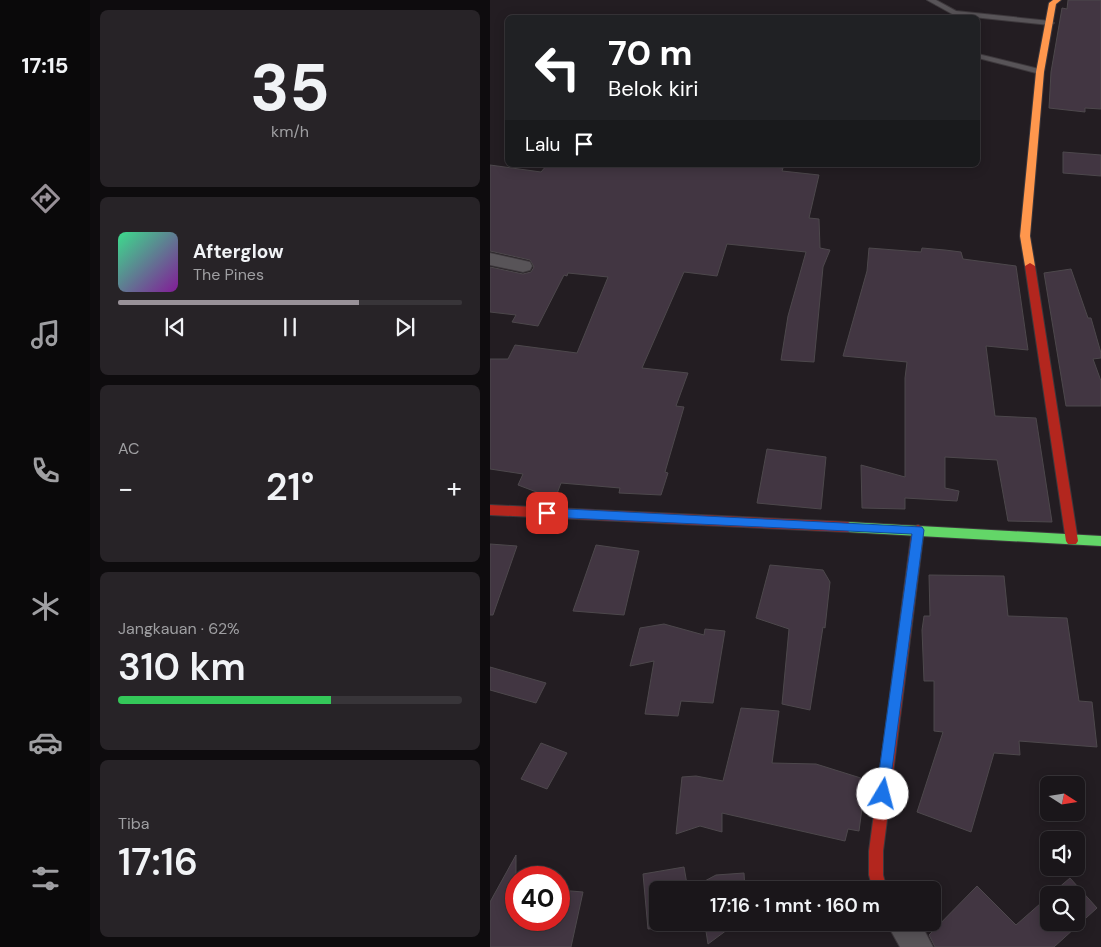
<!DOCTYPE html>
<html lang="id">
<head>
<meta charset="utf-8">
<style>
  body { margin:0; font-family:"DM Sans",sans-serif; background:#272327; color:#f1f3f6; height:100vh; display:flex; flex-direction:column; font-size:19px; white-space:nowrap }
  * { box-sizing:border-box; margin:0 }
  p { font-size:16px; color:#9f9fa2 }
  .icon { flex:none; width:28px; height:28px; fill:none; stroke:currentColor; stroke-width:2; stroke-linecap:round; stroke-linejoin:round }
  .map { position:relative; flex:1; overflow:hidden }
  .drawer { display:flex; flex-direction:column; gap:10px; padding:10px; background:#0e0c0e; width:400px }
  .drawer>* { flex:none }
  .banner { position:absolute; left:15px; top:15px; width:475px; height:152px; border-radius:8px; box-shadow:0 2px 12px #0003,0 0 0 1px #383539; background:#202124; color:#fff; overflow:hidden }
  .needle { width:32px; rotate:102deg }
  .controls { position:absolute; left:550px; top:776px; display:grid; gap:10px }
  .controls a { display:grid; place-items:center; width:45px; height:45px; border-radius:8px; background:#1a161a; box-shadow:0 2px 12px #0003,0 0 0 1px #383539; font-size:25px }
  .speed { position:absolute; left:15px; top:866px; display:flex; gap:10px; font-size:25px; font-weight:700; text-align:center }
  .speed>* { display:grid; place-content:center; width:65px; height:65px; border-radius:50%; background:#1a161a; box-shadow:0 2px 12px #0003,0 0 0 1px #383539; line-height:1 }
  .speed .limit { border:8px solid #d22; background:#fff; color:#111 }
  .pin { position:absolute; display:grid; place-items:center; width:42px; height:42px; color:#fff; margin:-21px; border-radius:10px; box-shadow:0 2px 8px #0006 }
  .me { position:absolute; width:55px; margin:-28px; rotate:8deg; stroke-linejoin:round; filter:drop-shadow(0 0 4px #0008) }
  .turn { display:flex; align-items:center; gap:18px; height:105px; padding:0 20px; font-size:22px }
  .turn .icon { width:65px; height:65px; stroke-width:2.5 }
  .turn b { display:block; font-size:35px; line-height:42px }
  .then { display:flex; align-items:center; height:48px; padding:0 20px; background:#0003; gap:10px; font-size:19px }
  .big { font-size:38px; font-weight:600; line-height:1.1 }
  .drawer .tile { flex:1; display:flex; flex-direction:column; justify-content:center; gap:8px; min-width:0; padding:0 18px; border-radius:8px; background:#272327 }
  .drawer .dial { align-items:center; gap:0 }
  .dial b { font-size:65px; line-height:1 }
  .song { display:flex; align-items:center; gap:15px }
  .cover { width:60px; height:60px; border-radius:8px; background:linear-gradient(135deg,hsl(150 70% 55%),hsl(290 70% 35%)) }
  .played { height:5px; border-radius:2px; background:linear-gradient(90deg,#989198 70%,#383539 70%) }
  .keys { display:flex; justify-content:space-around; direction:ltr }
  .heat { display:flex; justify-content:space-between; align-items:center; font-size:28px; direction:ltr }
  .charge { height:8px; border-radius:4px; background:linear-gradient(90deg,#34c759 62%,#383539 0) }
  .trip { position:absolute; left:159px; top:881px; width:292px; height:50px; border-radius:8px; background:#1a161a; box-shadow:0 2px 12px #0003,0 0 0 1px #383539; font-weight:600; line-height:50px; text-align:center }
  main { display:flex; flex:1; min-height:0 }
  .dock { display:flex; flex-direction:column; width:90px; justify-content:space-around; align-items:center; background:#0a090a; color:#9f9fa2 }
  .dock .icon { width:35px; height:35px }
  .dock .selected { color:#989198 }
  .dock b { font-size:22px; color:#f1f3f6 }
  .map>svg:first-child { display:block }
</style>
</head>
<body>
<main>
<nav class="dock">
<b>17:15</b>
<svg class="icon selected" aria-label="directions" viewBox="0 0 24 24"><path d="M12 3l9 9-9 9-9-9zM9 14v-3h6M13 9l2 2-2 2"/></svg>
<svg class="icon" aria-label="music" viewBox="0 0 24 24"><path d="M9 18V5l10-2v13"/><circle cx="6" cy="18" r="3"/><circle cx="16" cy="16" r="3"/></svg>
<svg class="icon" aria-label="phone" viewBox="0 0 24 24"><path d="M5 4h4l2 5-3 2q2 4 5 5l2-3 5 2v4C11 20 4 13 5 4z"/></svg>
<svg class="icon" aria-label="climate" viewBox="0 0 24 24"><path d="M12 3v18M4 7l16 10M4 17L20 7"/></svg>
<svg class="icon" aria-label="car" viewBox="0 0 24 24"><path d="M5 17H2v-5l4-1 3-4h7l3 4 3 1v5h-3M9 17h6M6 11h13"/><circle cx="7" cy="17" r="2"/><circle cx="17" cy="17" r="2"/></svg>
<svg class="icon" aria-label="filters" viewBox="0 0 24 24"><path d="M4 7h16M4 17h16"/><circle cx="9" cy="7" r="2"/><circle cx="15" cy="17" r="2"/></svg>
</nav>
<section class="drawer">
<div class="tile dial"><b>35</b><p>km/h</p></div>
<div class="tile">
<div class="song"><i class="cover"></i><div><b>Afterglow</b><p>The Pines</p></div></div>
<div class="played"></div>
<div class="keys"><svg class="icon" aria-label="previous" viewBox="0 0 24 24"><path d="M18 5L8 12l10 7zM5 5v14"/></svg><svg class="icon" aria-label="pause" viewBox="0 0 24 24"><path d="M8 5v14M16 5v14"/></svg><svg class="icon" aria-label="next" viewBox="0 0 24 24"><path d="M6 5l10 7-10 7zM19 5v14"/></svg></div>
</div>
<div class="tile"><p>AC</p>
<div class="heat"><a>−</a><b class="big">21°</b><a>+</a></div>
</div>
<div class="tile"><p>Jangkauan · 62%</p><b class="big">310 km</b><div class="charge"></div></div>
<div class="tile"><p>Tiba</p><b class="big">17:16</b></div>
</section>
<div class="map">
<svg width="611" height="947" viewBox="0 0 611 947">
  <rect width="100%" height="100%" fill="#231d22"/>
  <!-- building -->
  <path fill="#423642" stroke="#4d484c" d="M578 0H611V109L595 108V112L559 108 561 72 572 8 577 9Z
    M573 152 611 155V176L573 173Z
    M0 165 51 172 57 165H254L293 168 292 171 329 175 319 218 329 219 330 248 340 250 333 267 324 362 291 360 298 316 316 252 237 244 227 276 194 272 152 368 198 373 186 406 194 407 175 472 178 473 171 495 129 493 130 488 71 483 65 499 28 485 33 474 0 469V359H18L25 345 87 353 118 277 78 273 77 276 74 275 48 326 22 322 26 315 0 312V267L33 274 41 272 44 267 40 260 0 251Z
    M379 248 431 252 432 248 455 250 471 252 473 259 526 266 538 350 496 346 505 416 546 418 562 522 518 521 507 460 455 457V488L469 491 467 501 415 498V509L372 508 371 465 415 477V378L417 362 353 356 377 271Z
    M581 269 598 318H601L611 353V358L603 359 611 381V406H576L554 273Z
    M277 449 336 457 331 509 267 503Z
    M0 544 27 546 3 615H0Z
    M106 545 149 551 134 615 83 611Z
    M280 565 333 570 340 582 335 628 333 627 320 710 292 704 299 629 266 618Z
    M439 575 514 576 518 616 577 618 589 701 602 702 607 747 529 741 530 755 504 753 481 832 427 812 453 732 444 731V681H434L432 630 434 616H440Z
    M174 624 214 635 215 629 235 631 223 703 191 701 188 716 155 714 164 661 140 666 150 628Z
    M0 667 56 683 46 703 0 690Z
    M251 708 289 711 282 763 326 764 374 779 370 792 374 793 369 831 358 829 355 841 232 813V832L210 826 186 834 192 777 206 776 233 781Z
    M51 743 77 753 57 789 31 779Z
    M26 855V920H69V890L93 892 81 947H0V902Z
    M194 867 198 890H168V922H257V925L241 927 218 944 215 925 158 929 153 874Z
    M254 873 255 890H198L226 875Z
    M580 878 607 908 564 947H445L439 935 487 886 526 925 559 896V922H586V895H560Z"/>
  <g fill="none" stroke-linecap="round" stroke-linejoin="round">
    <!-- lane casing -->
    <g stroke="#3d383c" stroke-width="2">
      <path id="lane" d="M437 0H446L466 11 560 21 564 23 560 25 464 15Z
        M488 54 553 70 554 72 550 74 488 58Z"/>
    </g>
    <!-- street casing -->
    <g stroke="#3d383c" stroke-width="2">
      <path id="street" d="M0 253 40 262 42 266 40 270 33 272 0 265Z
        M396 922H430L443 947H410Z"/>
    </g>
    <!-- fast casing -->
    <g stroke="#3d383c" stroke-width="2">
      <path id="fast" d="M358 522 611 536V546L358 532 354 530 352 527 354 524Z"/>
    </g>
    <!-- slow casing -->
    <g stroke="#3d383c" stroke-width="2">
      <path id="slow" d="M563 0H571L566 4 554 72 540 236 545 266 540 269 535 266 530 236 546 72 559 3Z"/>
    </g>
    <!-- jam casing -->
    <g stroke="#3d383c" stroke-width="2">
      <path id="jam" d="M540 263 545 266 588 541 586 544H578L576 541 535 266Z
        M0 505 358 522 362 524 364 527 362 530 358 532 0 515Z
        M428 525 432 527 434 530 393 851V875L397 890H383L379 875V851L422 530 424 527Z"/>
    </g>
    <!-- lane -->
    <use href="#lane" fill="#585458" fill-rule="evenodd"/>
    <!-- street -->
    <use href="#street" fill="#585458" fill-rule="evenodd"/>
    <!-- fast -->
    <use href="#fast" fill="#63d668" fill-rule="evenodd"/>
    <!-- slow -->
    <use href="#slow" fill="#ff974d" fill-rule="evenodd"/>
    <!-- jam -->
    <use href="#jam" fill="#b3261e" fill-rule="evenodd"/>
  </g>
  <!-- route -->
  <path fill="#1a73e8" stroke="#114b97" d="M57 508 432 527 434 530 398 799 393 801 388 799 386 794 422 534 57 517 52 516 51 513 52 509Z"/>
</svg>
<div class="controls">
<a><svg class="needle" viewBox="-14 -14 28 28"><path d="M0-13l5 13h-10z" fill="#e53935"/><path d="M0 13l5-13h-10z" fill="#9f9fa2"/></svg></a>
<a><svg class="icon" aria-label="sound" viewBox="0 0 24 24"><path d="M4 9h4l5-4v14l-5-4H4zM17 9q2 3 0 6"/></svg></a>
<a><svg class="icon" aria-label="search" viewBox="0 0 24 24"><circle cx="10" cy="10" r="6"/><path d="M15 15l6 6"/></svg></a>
</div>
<div class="speed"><div class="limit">40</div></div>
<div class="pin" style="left:57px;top:513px;background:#d93025"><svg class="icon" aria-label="arrive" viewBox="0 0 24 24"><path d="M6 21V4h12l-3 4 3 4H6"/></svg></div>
<svg class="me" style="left:393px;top:794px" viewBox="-20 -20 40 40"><circle r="19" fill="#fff"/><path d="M0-13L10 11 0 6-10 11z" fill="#1a73e8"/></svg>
<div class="trip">17:16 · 1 mnt · 160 m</div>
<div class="banner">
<div class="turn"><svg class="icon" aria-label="left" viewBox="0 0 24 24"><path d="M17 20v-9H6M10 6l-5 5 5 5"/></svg><div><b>70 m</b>Belok kiri</div></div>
<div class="then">Lalu<svg class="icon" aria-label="arrive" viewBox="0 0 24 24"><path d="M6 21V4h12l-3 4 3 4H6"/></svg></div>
</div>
</div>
</main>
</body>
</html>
